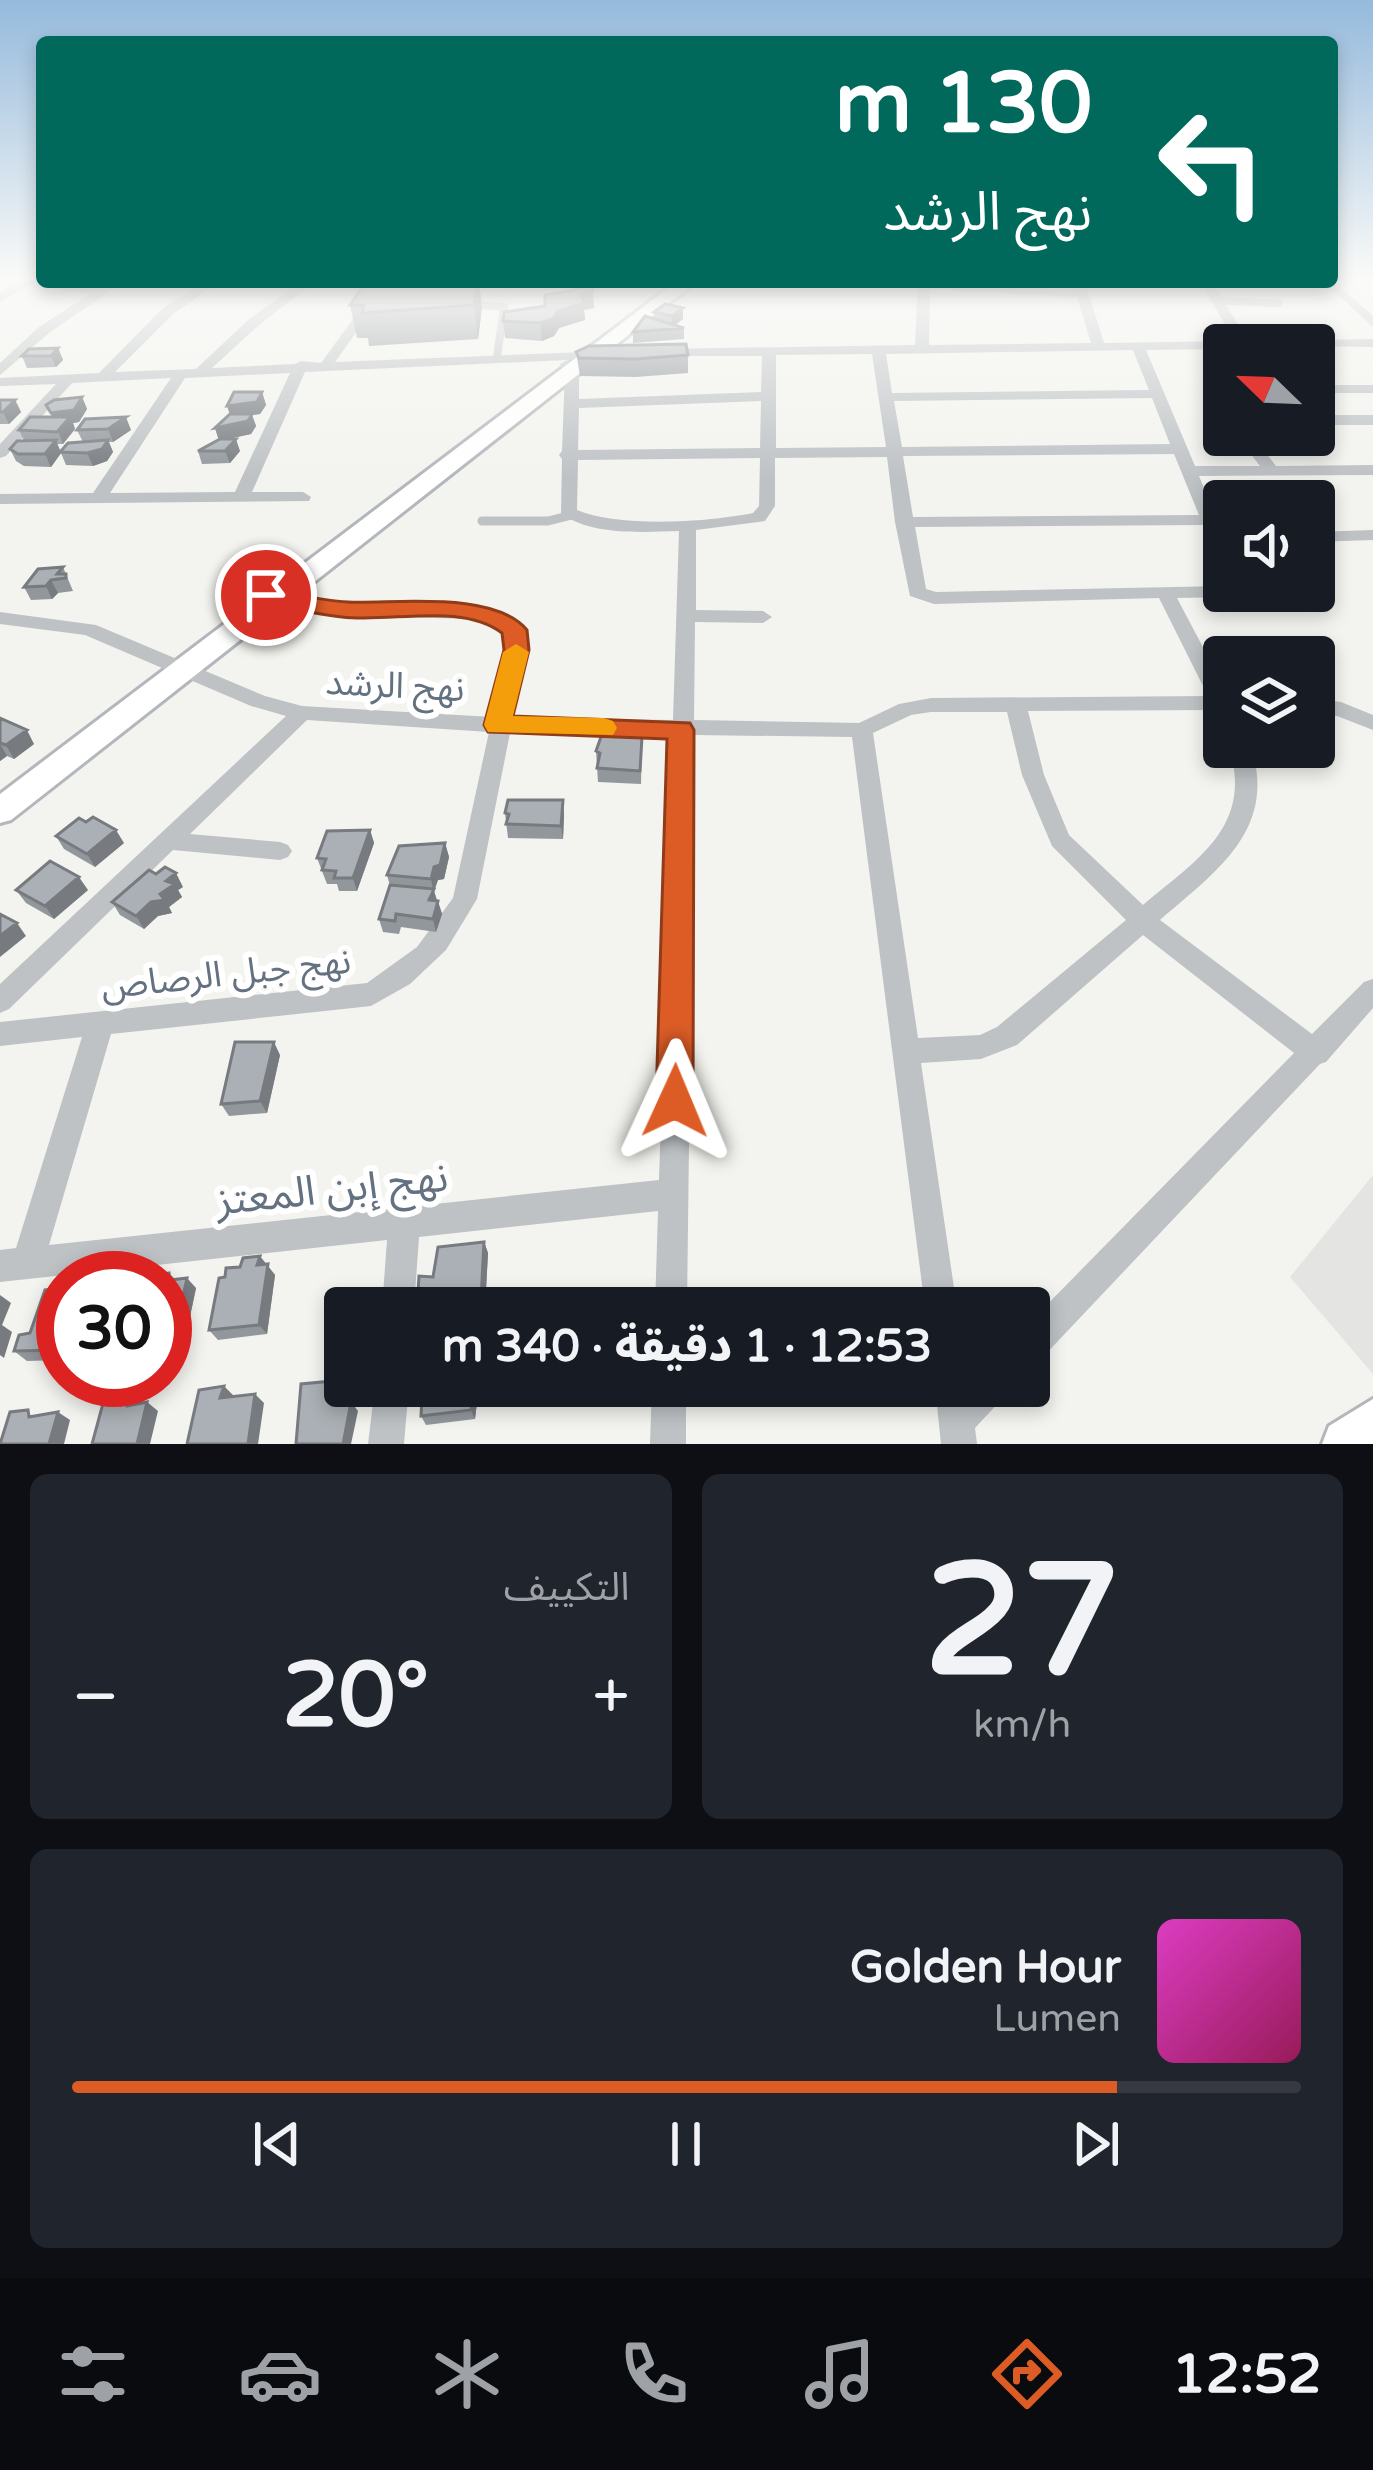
<!DOCTYPE html>
<html lang="ar">
<head>
<meta charset="utf-8">
<style>
  body { margin:0; font-family:"Varela Round","Noto Sans Arabic",sans-serif; background:#20242c; color:#f1f3f6; direction:rtl; height:100vh; display:flex; flex-direction:column; font-size:45px; white-space:nowrap }
  * { box-sizing:border-box; margin:0 }
  p { font-size:39px; color:#9ea1a6 }
  .icon { flex:none; width:66px; height:66px; fill:none; stroke:currentColor; stroke-width:2; stroke-linecap:round; stroke-linejoin:round }
  .map { position:relative; height:1444px; overflow:hidden; direction:ltr }
  .drawer { display:flex; flex-direction:column; gap:30px; padding:30px; background:#0d0f14; flex:1 }
  .drawer>* { flex:none }
  .guide { position:absolute; left:36px; top:36px; width:1302px; height:252px; border-radius:12px; box-shadow:0 6px 18px #0003; direction:rtl; background:#00695c; color:#fff; overflow:hidden }
  .needle { width:78px; rotate:293deg }
  .fabs { position:absolute; left:1203px; top:324px; display:grid; gap:24px }
  .fabs a { display:grid; place-items:center; width:132px; height:132px; border-radius:12px; background:#171b24; box-shadow:0 6px 18px #0003; font-size:60px }
  .speed { position:absolute; left:36px; top:1251px; display:flex; gap:24px; font-size:60px; font-weight:700; text-align:center }
  .speed>* { display:grid; place-content:center; width:156px; height:156px; border-radius:50%; background:#171b24; box-shadow:0 6px 18px #0003; line-height:1 }
  .speed .limit { border:18px solid #d22; background:#fff; color:#111 }
  .pin { position:absolute; display:grid; place-items:center; width:102px; height:102px; color:#fff; margin:-51px; border:6px solid #fff; border-radius:50%; box-shadow:0 3px 12px #0007 }
  .me { position:absolute; width:132px; margin:-66px; rotate:1deg; stroke-linejoin:round; filter:drop-shadow(0 0 9px #0008) }
  .turn { display:flex; align-items:center; gap:42px; height:252px; padding:0 48px; font-size:54px }
  .turn .icon { width:156px; height:156px; stroke-width:2.5 }
  .turn b { display:block; font-size:84px; line-height:102px }
  .big { font-size:90px; font-weight:800; line-height:1.1 }
  .drawer .widget { flex:1; display:flex; flex-direction:column; justify-content:center; gap:18px; min-width:0; padding:0 42px; border-radius:18px; background:#20242c }
  .drawer .dial { align-items:center; gap:0 }
  .dial b { font-size:156px; line-height:1 }
  .song { display:flex; align-items:center; gap:36px }
  .cover { width:144px; height:144px; border-radius:18px; background:linear-gradient(135deg,hsl(310 70% 55%),hsl(330 70% 35%)) }
  .played { height:12px; border-radius:6px; background:linear-gradient(90deg,#dd5c26 85%,#363941 85%) }
  .keys { display:flex; justify-content:space-around; direction:ltr }
  .heat { display:flex; justify-content:space-between; align-items:center; font-size:66px; direction:ltr }
  .drawer .tiles { flex:1; display:grid; gap:30px; grid-template-columns:1fr 1fr }
  .widget:last-child { grid-column:span 2 }
  .trip { position:absolute; left:324px; top:1287px; width:726px; height:120px; border-radius:12px; background:#171b24; box-shadow:0 6px 18px #0003; font-weight:800; line-height:120px; text-align:center; direction:rtl }
  .tabs { display:flex; height:192px; justify-content:space-around; align-items:center; background:#090b0e; color:#9ea1a6 }
  .tabs .icon { width:84px; height:84px }
  .tabs .current { color:#dd5c26 }
  .tabs b { font-size:54px; color:#f1f3f6 }
  .map>svg:first-child { display:block }
</style>
</head>
<body>
<div class="map">
<svg width="1373" height="1444" viewBox="0 0 1373 1444">
  <rect width="100%" height="100%" fill="#f3f4ef"/>
  <!-- built -->
  <path fill="#e4e5e3" d="M1373 1175V1374L1290 1277Z"/>
  <g fill="none" stroke-linecap="round" stroke-linejoin="round">
    <!-- secondary casing -->
    <g stroke="#b3b7bc" stroke-width="6">
      <path id="secondary" d="M676 282H696L11 820 0 823V794Z
        M1373 1399V1444H1322L1329 1426Z"/>
    </g>
    <!-- lane-far1 -->
    <path stroke="#bec2c5" stroke-width="8" d="M467 304 504 307 497 357"/>
    <!-- lane -->
    <path stroke="#bec2c5" stroke-width="9" d="M482 521H548L572 515"/>
    <!-- street -->
    <path fill="#bec2c5" fill-rule="evenodd" d="M26 277 99 288 109 282H123L49 333 0 375V363L39 327 90 294 30 285 0 302V293Z
      M1332 279 1373 316V327L1324 282H1332Z
      M205 282H219L173 314 115 372 196 369 248 320 300 282H314L258 326 212 368 295 364 301 361 321 363 380 282H392L335 362 610 351 612 354 605 358 567 360 579 371V399L761 392 762 356H655L653 353 660 349 915 345 918 282 1075 290 1073 282H1085L1104 343 1235 341 1200 282H1212L1222 297 1282 300V306L1278 307 1226 305 1248 341 1373 339V347L1224 345V349L1146 350 1195 466H1260L1236 435H1252L1276 466 1373 465V475L1199 476 1224 535V561L1215 556 1203 525 915 527 926 589 936 592 1224 586V591H1245L1236 597 1177 598 1224 687V714L1216 710 1028 711 1044 775 1069 835 1143 905C1196 860 1254 827 1229 747H1251C1278 830 1215 872 1160 920L1312 1034 1364 982 1373 979V1008L1326 1062 1320 1064 1041 1359 1029 1364V1323L1294 1053 1143 935 1017 1045 981 1059 921 1063 957 1308H925L852 737 694 735 687 1308H655L658 1211 419 1237 414 1308H382L387 1240 0 1282V1250L16 1248 82 1037 0 1046V1022L367 983 417 947 453 898 489 732 307 720 190 834 280 842 288 845 292 851 288 857 280 860 173 850 9 1009 0 1013V984L286 716 251 706 85 635 0 624V612L96 625 265 696 302 706 492 717 507 649 506 633 477 619 343 616 266 601 257 595 266 589 343 604 480 607 525 630 527 649 513 718 673 720 679 531C642 532 591 536 561 513L562 459 559 455 562 451 565 371 560 364 567 360 305 372 252 492H303L311 497 309 501 0 504V494L93 493 171 378 72 383 6 456 0 458V444L56 384 0 386V378L99 373 163 308ZM930 289 1077 297 1091 343 929 345ZM1133 350 1149 390 892 393 886 354ZM872 354 886 447 776 448V355ZM290 373 235 492 110 493 185 378ZM1152 398 1170 444 902 447 894 401ZM761 401 760 448 578 450 579 408ZM1174 454 1199 515 913 517 903 456ZM887 457 895 522 910 596 934 604 1159 598 1208 696 931 698 899 704 859 723 694 720 695 622 763 623 772 617 763 611 696 610V530L765 521 775 506V458ZM760 458 759 506 753 513C709 522 620 528 577 510L578 460ZM931 712H1007L1022 775 1052 846 1126 920 997 1027 980 1035 918 1038 873 733 911 715ZM510 733 673 735 659 1180 49 1245 111 1034 371 1006 410 984 446 950 477 899Z
      M1224 385V394L1221 396 1224 413 1219 412 1205 394Z
      M1314 385H1373V393H1314Z
      M1314 415H1373V425H1314Z
      M1373 530V540L1314 542V532Z
      M1314 698 1341 702 1373 715V730L1337 716 1314 712Z
      M375 1386H409L404 1444H368Z
      M652 1386H686V1444H650Z
      M935 1386H1008L1003 1398 975 1428 977 1444H941Z"/>
    <!-- secondary -->
    <use href="#secondary" fill="#fff" fill-rule="evenodd"/>
  </g>
  <!-- wall -->
  <path fill="#92979c" d="M366 282H479L482 307 478 339 369 346 368 338H357L350 305Z
    M594 308 584 310 585 320 559 328 554 336 542 341 505 338 503 321Z
    M654 312 683 319 675 325 684 328V339L633 343V332L654 319Z
    M58 348 63 360 56 367 27 368 22 356Z
    M576 352 688 355V373L636 377 580 376Z
    M262 392 266 405 260 414 252 415 256 426 251 434 227 439 240 451 230 463 202 464 198 451 219 440 215 428Z
    M82 397 87 409 79 422 73 423 75 429 63 444H57L61 452 83 442 77 430H131L113 442H109L113 452 107 461 93 466 66 465 61 453 51 467 24 466 16 461 10 449 24 441 19 430 52 417 46 405Z
    M0 400H15L21 412 9 424H0Z
    M63 567 73 591 58 593 52 599 31 600 24 587Z
    M0 718 34 744 14 759 7 756 0 761Z
    M642 737 641 784 598 782 596 751Z
    M505 813 564 814 563 839 508 838Z
    M370 830 374 843 357 891H339L337 884H327L317 858Z
    M56 836 124 843 95 867 64 849Z
    M445 843 449 857 444 879 438 880 434 891 442 914 436 932 401 927 399 934 383 932 379 919 390 886 387 875Z
    M183 887 178 890 182 897 169 907 172 913 158 916 144 929 120 915 112 902Z
    M16 890H88L54 919 26 903Z
    M280 1055 267 1113 229 1116 221 1104Z
    M484 1242 488 1253 485 1308H418L433 1277Z
    M266 1264 275 1275 267 1334 218 1340 209 1330 225 1277Z
    M169 1273 175 1279 196 1288 180 1364 165 1365V1278Z
    M63 1288V1360L27 1361 14 1351 30 1333Z
    M479 1386 475 1419 426 1425 421 1416V1406L413 1407 408 1398Z"/>
  <!-- shaded-wall -->
  <path fill="#777b7f" d="M477 282H479L482 307 478 339 474 305Z
    M593 291 594 308 584 310 585 320 559 328 554 336 542 341 540 323 580 294Z
    M683 308V319L672 327V316Z
    M58 348 63 360 56 367 51 356Z
    M262 392 266 405 260 414 252 415 256 426 251 434 219 441 215 428 231 418 227 406Z
    M82 397 87 409 79 422 73 423 75 429 63 444 51 413Z
    M15 400 21 412 9 424 3 412Z
    M126 417 131 430 113 442 108 429Z
    M236 439 240 451 230 463 225 451Z
    M56 440 61 453 51 467 45 454Z
    M108 440 113 452 107 461 93 466 87 453Z
    M51 580 58 593 52 599 46 586Z
    M27 730 34 744 14 759 6 745Z
    M0 744 7 756 0 761Z
    M563 800 564 814 563 839 561 826Z
    M116 830 124 843 95 867 87 854Z
    M370 830 374 843 357 891 353 878Z
    M445 843 449 857 444 879 438 880 434 891 437 902 429 900 433 890 431 879Z
    M176 873 183 887 178 890 182 897 169 907 172 913 158 916 144 929 136 916 160 894 166 881Z
    M79 877 88 890 54 919 45 906Z
    M438 901 442 914 436 932 433 919Z
    M17 923 26 936 0 957V936Z
    M274 1042 280 1055 267 1113 260 1101Z
    M484 1242 488 1253 485 1308 481 1300Z
    M260 1256 275 1275 267 1334 259 1325 257 1265Z
    M187 1278 196 1288 180 1364 170 1355Z
    M0 1295 11 1303 2 1325 12 1332 4 1358 0 1355Z
    M224 1386 233 1395 229 1406 220 1398Z
    M345 1386H349L351 1389 352 1403 358 1411 351 1444H343Z
    M474 1386H479L475 1419 471 1410Z
    M124 1392 135 1401 138 1415 127 1406Z
    M255 1394 264 1403 258 1444H248Z
    M147 1402 158 1411 150 1444H137Z
    M58 1412 70 1420 64 1444H49Z"/>
  <!-- building -->
  <path fill="#aab0b5" stroke="#777b7f" stroke-width="3" d="M366 282H477L474 305 362 313 364 305H350Z
    M593 287V291L580 294 584 303 558 311 553 319 540 323 503 321 504 312 545 306V295Z
    M665 304 683 308 672 316 654 312Z
    M645 316 684 328 633 332Z
    M686 344 688 355 635 359 579 358 576 352 589 346Z
    M58 348 51 356H22L29 349Z
    M234 392H262L257 402 227 406Z
    M82 397 74 410 51 413 46 405 54 400Z
    M0 400H15L3 412H0Z
    M230 414H252L248 421 215 428Z
    M30 417H70L57 432 19 430Z
    M126 417 108 429 77 430 85 419Z
    M220 439H236L225 451H198Z
    M56 440 45 454H18L10 449 17 441Z
    M108 440 102 449 87 453 60 452 68 443Z
    M63 567 57 574H66V578L51 580 46 586 24 587 38 569Z
    M0 718 27 730 6 745 0 743Z
    M602 734 642 737 640 771 597 768 600 753 596 751Z
    M508 800H563L561 826 506 824 509 814 505 813Z
    M93 817 116 830 87 854 56 836 79 818 86 822Z
    M370 830 353 878H334L336 871 322 870 326 859 317 858 327 831Z
    M445 843 440 865 434 867 431 879 387 875 399 846Z
    M50 861 79 877 45 906 16 890Z
    M165 867 176 873 166 881 175 884 160 894 165 900 151 902 136 916 112 902 149 870 156 874Z
    M390 885 434 889 429 900 438 901 433 919 396 914 395 921 379 919Z
    M0 914 17 923 0 936Z
    M235 1042H274L260 1101 221 1104Z
    M484 1242 481 1300 417 1307 419 1276 433 1277 438 1247Z
    M260 1256 257 1265 268 1264 259 1325 209 1330 219 1278 225 1277 226 1268 240 1267 243 1258Z
    M169 1273 170 1280 187 1278 170 1355H165V1278H143Z
    M63 1288V1350L14 1351 19 1335 30 1333 45 1290Z
    M344 1380 346 1401 351 1402 343 1444H296L301 1384Z
    M224 1386 220 1398 255 1394 248 1444H187L199 1390Z
    M410 1386H474L471 1410 421 1416 422 1397 408 1398Z
    M124 1392 127 1406 147 1402 137 1444H92L105 1396Z
    M28 1410 29 1417 58 1412 49 1444H0L10 1412Z"/>
  <!-- sky -->
  <linearGradient id="sky" x2="0" y2="1"><stop stop-color="#95badc"/><stop offset="0.58" stop-color="#fafaf8"/><stop offset="1" stop-color="#fafaf8" stop-opacity="0"/></linearGradient>
  <rect width="1373" height="479" fill="url(#sky)"/>
  <!-- route -->
  <path fill="#dd5c26" stroke="#903c19" stroke-width="3" d="M266 588C293 593 321 601 348 602 396 604 494 590 527 630L529 650 513 716 690 723 694 730 693 1101 688 1113 675 1118 662 1113 656 1101 667 739 488 732 484 725 504 650 502 633C461 602 391 623 342 617 314 614 285 607 257 600V590Z"/>
  <!-- slow -->
  <path fill="#f59e0b" d="M516 644 529 652 513 716 604 718 613 721 617 728 613 735 488 732 484 725 503 652Z"/>
  <g text-anchor="middle" dominant-baseline="central" stroke-width="12" stroke-linejoin="round" paint-order="stroke">
    <!-- street labels -->
    <g font-size="36" fill="#637180" stroke="#fff">
      <text transform="translate(395 686) rotate(3)">نهج الرشد</text>
      <text transform="translate(226 974) rotate(-6)">نهج جبل الرصاص</text>
    </g>
    <!-- near-street labels -->
    <g font-size="42" fill="#637180" stroke="#fff">
      <text transform="translate(332 1189) rotate(-6)">نهج إبن المعتز</text>
    </g>
  </g>
</svg>
<div class="fabs">
<a><svg class="needle" viewBox="-14 -14 28 28"><path d="M0-13l5 13h-10z" fill="#e53935"/><path d="M0 13l5-13h-10z" fill="#9ea1a6"/></svg></a>
<a><svg class="icon" aria-label="sound" viewBox="0 0 24 24"><path d="M4 9h4l5-4v14l-5-4H4zM17 9q2 3 0 6"/></svg></a>
<a><svg class="icon" aria-label="layers" viewBox="0 0 24 24"><path d="M12 4l9 5-9 5-9-5zM3 14l9 5 9-5"/></svg></a>
</div>
<div class="speed"><div class="limit">30</div></div>
<div class="pin" style="left:266px;top:595px;background:#d93025"><svg class="icon" aria-label="arrive" viewBox="0 0 24 24"><path d="M6 21V4h12l-3 4 3 4H6"/></svg></div>
<svg class="me" style="left:675px;top:1101px" viewBox="-20 -20 40 40"><path d="M0-17L14 15 0 8-14 15z" fill="#dd5c26" stroke="#fff" stroke-width="4"/></svg>
<div class="trip">12:53 · 1 دقيقة · 340 m</div>
<div class="guide">
<div class="turn"><svg class="icon" aria-label="left" viewBox="0 0 24 24"><path d="M17 20v-9H6M10 6l-5 5 5 5"/></svg><div><b>130 m</b>نهج الرشد</div></div>
</div>
</div>
<section class="drawer">
<div class="tiles">
<div class="widget dial"><b>27</b><p>km/h</p></div>
<div class="widget"><p>التكييف</p>
<div class="heat"><a>−</a><b class="big">20°</b><a>+</a></div>
</div>
<div class="widget">
<div class="song"><i class="cover"></i><div><b>Golden Hour</b><p>Lumen</p></div></div>
<div class="played"></div>
<div class="keys"><svg class="icon" aria-label="previous" viewBox="0 0 24 24"><path d="M18 5L8 12l10 7zM5 5v14"/></svg><svg class="icon" aria-label="pause" viewBox="0 0 24 24"><path d="M8 5v14M16 5v14"/></svg><svg class="icon" aria-label="next" viewBox="0 0 24 24"><path d="M6 5l10 7-10 7zM19 5v14"/></svg></div>
</div>
</div>
</section>
<nav class="tabs">
<b>12:52</b>
<svg class="icon current" aria-label="directions" viewBox="0 0 24 24"><path d="M12 3l9 9-9 9-9-9zM9 14v-3h6M13 9l2 2-2 2"/></svg>
<svg class="icon" aria-label="music" viewBox="0 0 24 24"><path d="M9 18V5l10-2v13"/><circle cx="6" cy="18" r="3"/><circle cx="16" cy="16" r="3"/></svg>
<svg class="icon" aria-label="phone" viewBox="0 0 24 24"><path d="M5 4h4l2 5-3 2q2 4 5 5l2-3 5 2v4C11 20 4 13 5 4z"/></svg>
<svg class="icon" aria-label="climate" viewBox="0 0 24 24"><path d="M12 3v18M4 7l16 10M4 17L20 7"/></svg>
<svg class="icon" aria-label="car" viewBox="0 0 24 24"><path d="M5 17H2v-5l4-1 3-4h7l3 4 3 1v5h-3M9 17h6M6 11h13"/><circle cx="7" cy="17" r="2"/><circle cx="17" cy="17" r="2"/></svg>
<svg class="icon" aria-label="filters" viewBox="0 0 24 24"><path d="M4 7h16M4 17h16"/><circle cx="9" cy="7" r="2"/><circle cx="15" cy="17" r="2"/></svg>
</nav>
</body>
</html>
